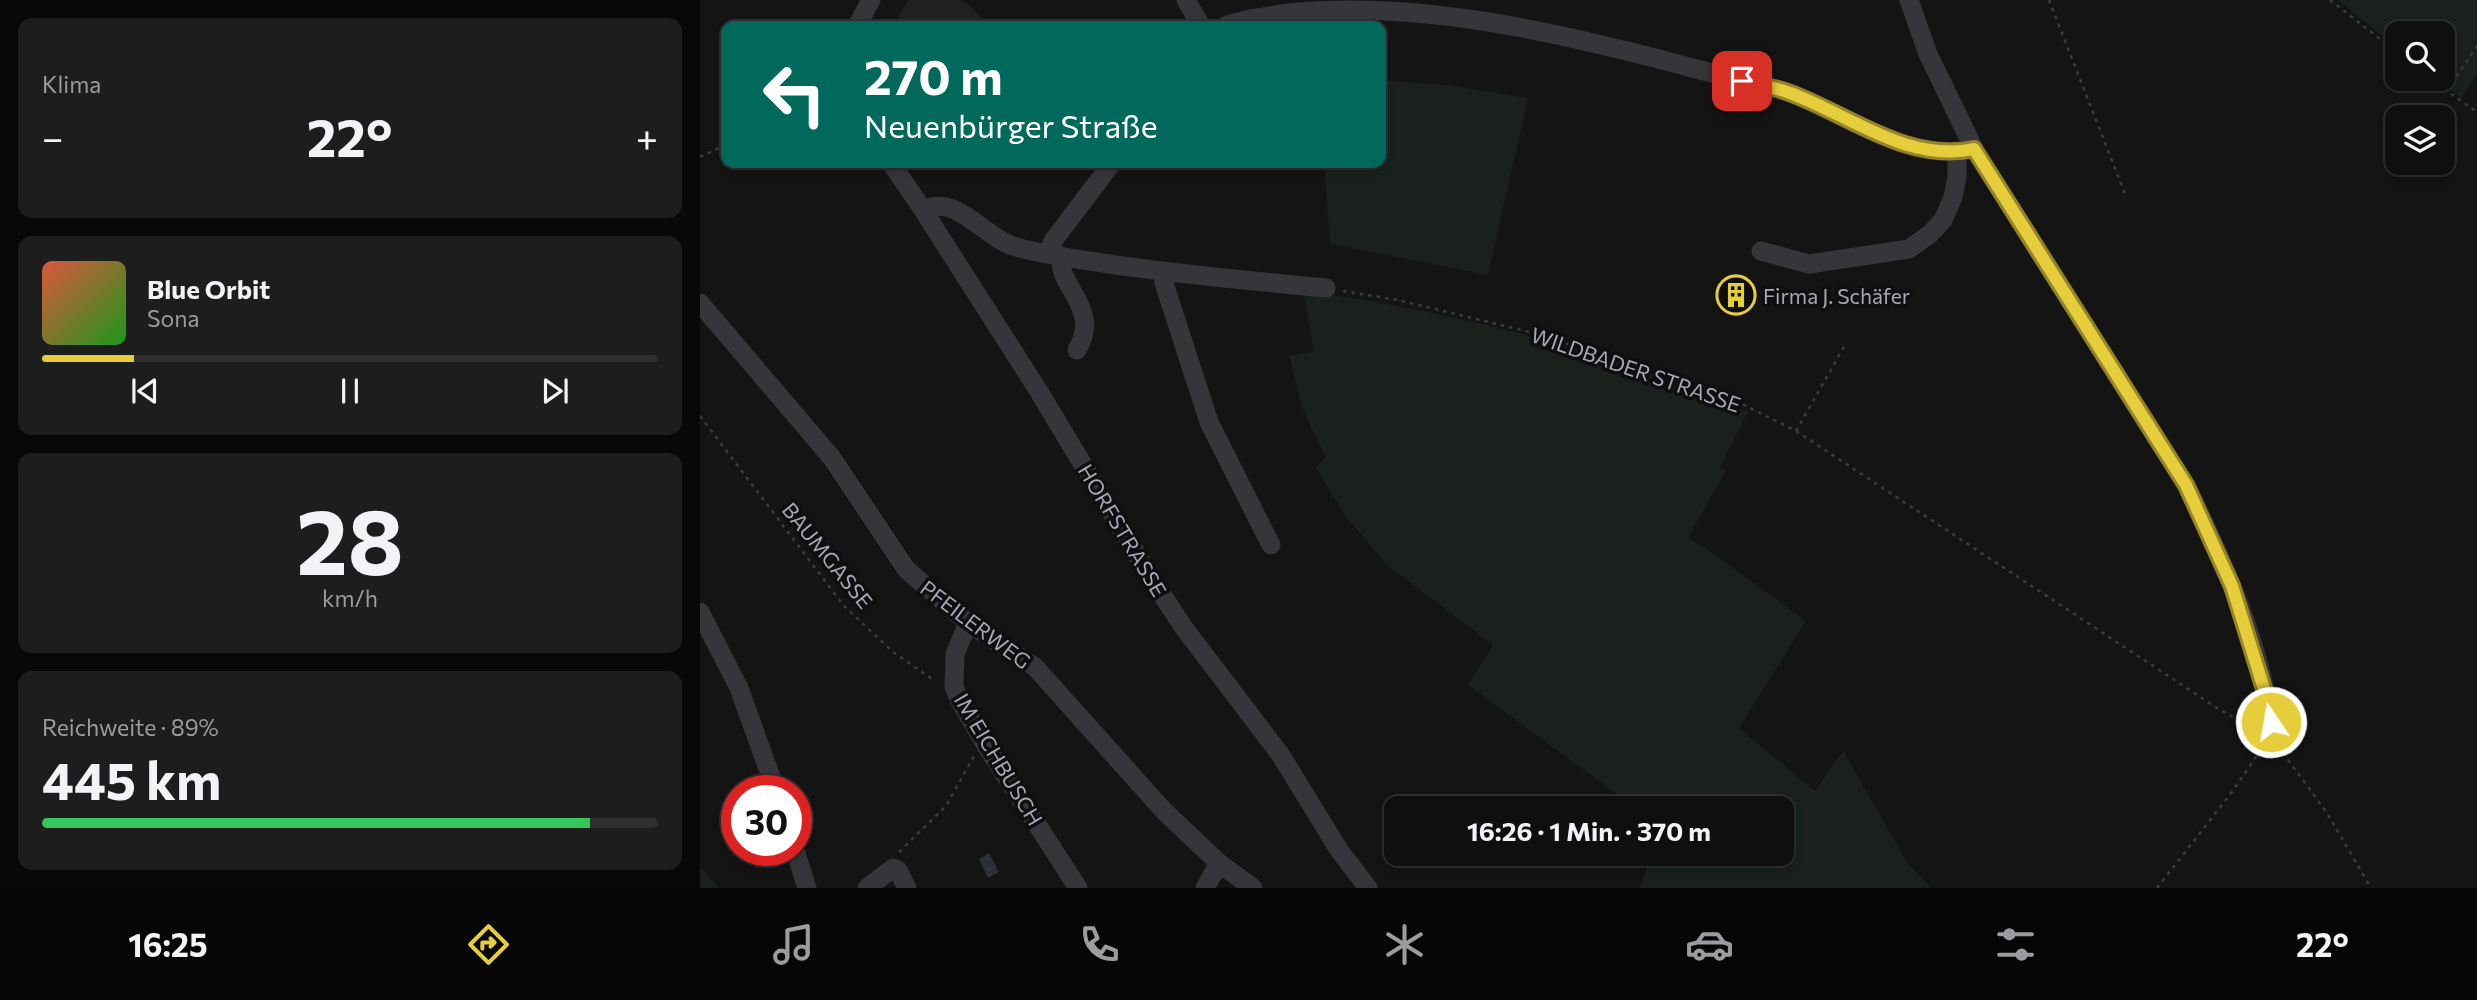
<!DOCTYPE html>
<html lang="de">
<head>
<meta charset="utf-8">
<style>
  body { margin:0; font-family:Commissioner,sans-serif; background:#1d1d1e; color:#f1f3f6; height:100vh; display:flex; flex-direction:column; font-size:26px; white-space:nowrap }
  * { box-sizing:border-box; margin:0 }
  p { font-size:23px; color:#9b9c9f }
  .icon { flex:none; width:38px; height:38px; fill:none; stroke:currentColor; stroke-width:2; stroke-linecap:round; stroke-linejoin:round }
  .map { position:relative; flex:1; overflow:hidden }
  .side { display:flex; flex-direction:column; gap:18px; padding:18px; background:#080809; width:700px }
  .side>* { flex:none }
  .top-card { position:absolute; left:21px; top:21px; width:665px; height:147px; border-radius:14px; box-shadow:0 4px 10px #0003,0 0 0 2px #2f2f30; background:#00695c; color:#fff; overflow:hidden }
  .tools { position:absolute; left:1685px; top:21px; display:grid; gap:14px }
  .tools a { display:grid; place-items:center; width:70px; height:70px; border-radius:14px; background:#0f0f10; box-shadow:0 4px 10px #0003,0 0 0 2px #2f2f30; font-size:35px }
  .speed { position:absolute; left:21px; top:775px; display:flex; gap:14px; font-size:35px; font-weight:700; text-align:center }
  .speed>* { display:grid; place-content:center; width:91px; height:91px; border-radius:50%; background:#0f0f10; box-shadow:0 4px 10px #0003,0 0 0 2px #2f2f30; line-height:1 }
  .speed .limit { border:10px solid #d22; background:#fff; color:#111 }
  .pin { position:absolute; display:grid; place-items:center; width:60px; height:60px; color:#fff; margin:-30px; border-radius:14px; box-shadow:0 4px 10px #0006 }
  .me { position:absolute; width:77px; margin:-38px; rotate:348deg; stroke-linejoin:round; filter:drop-shadow(0 0 5px #0008) }
  .turn { display:flex; align-items:center; gap:24px; height:147px; padding:0 28px; font-size:32px }
  .turn .icon { width:91px; height:91px; stroke-width:2.5 }
  .turn b { display:block; font-size:49px; line-height:60px }
  .big { font-size:52px; font-weight:700; line-height:1.1 }
  .side .widget { flex:1; display:flex; flex-direction:column; justify-content:center; gap:10px; min-width:0; padding:0 24px; border-radius:14px; background:#1d1d1e }
  .side .dial { align-items:center; gap:0 }
  .dial b { font-size:91px; line-height:1 }
  .song { display:flex; align-items:center; gap:21px }
  .cover { width:84px; height:84px; border-radius:10px; background:linear-gradient(135deg,hsl(10 70% 55%),hsl(120 70% 35%)) }
  .played { height:7px; border-radius:4px; background:linear-gradient(90deg,#e6cd3b 15%,#2f2f30 15%) }
  .keys { display:flex; justify-content:space-around; direction:ltr }
  .heat { display:flex; justify-content:space-between; align-items:center; font-size:38px; direction:ltr }
  .charge { height:10px; border-radius:5px; background:linear-gradient(90deg,#34c759 89%,#2f2f30 0) }
  .trip { position:absolute; left:684px; top:796px; width:410px; height:70px; border-radius:14px; background:#0f0f10; box-shadow:0 4px 10px #0003,0 0 0 2px #2f2f30; font-weight:700; line-height:70px; text-align:center }
  .tabs { display:flex; height:112px; justify-content:space-around; align-items:center; background:#060606; color:#9b9c9f }
  .tabs .icon { width:49px; height:49px }
  .tabs .on { color:#e6cd3b }
  .tabs b { font-size:32px; color:#f1f3f6 }
  main { display:flex; flex:1; min-height:0 }
  .map>svg:first-child { display:block }
</style>
</head>
<body>
<main>
<section class="side">
<div class="widget"><p>Klima</p>
<div class="heat"><a>−</a><b class="big">22°</b><a>+</a></div>
</div>
<div class="widget">
<div class="song"><i class="cover"></i><div><b>Blue Orbit</b><p>Sona</p></div></div>
<div class="played"></div>
<div class="keys"><svg class="icon" aria-label="previous" viewBox="0 0 24 24"><path d="M18 5L8 12l10 7zM5 5v14"/></svg><svg class="icon" aria-label="pause" viewBox="0 0 24 24"><path d="M8 5v14M16 5v14"/></svg><svg class="icon" aria-label="next" viewBox="0 0 24 24"><path d="M6 5l10 7-10 7zM19 5v14"/></svg></div>
</div>
<div class="widget dial"><b>28</b><p>km/h</p></div>
<div class="widget"><p>Reichweite · 89%</p><b class="big">445 km</b><div class="charge"></div></div>
</section>
<div class="map">
<svg width="1777" height="888" viewBox="0 0 1777 888">
  <rect width="100%" height="100%" fill="#141415"/>
  <!-- built -->
  <path fill="#202022" d="M208 0H262L292 26H194Z"/>
  <!-- green -->
  <path fill="#1a201c" d="M1638 0H1777V73L1761 98 1736 79H1743V33H1698L1697 48Z
    M681 80 753 86 828 98 788 275 630 244 624 163H681Z
    M603 291C638 296 674 301 708 308 824 330 939 365 1048 412L1020 467 1026 470 988 538 1010 551 1106 621 1039 728 1115 791 1143 751 1207 862 1231 888H940L952 854H1082V808H931L929 803 768 685 793 645 688 566 647 518 615 467 626 458 603 410 589 356 614 351Z
    M0 867 19 888H0Z"/>
  <!-- water -->
  <path fill="#2b3038" d="M289 853 299 872 288 878 279 859Z"/>
  <g fill="none" stroke-linecap="round" stroke-linejoin="round">
    <!-- path -->
    <path stroke="#3b3c41" stroke-width="2.5" stroke-dasharray="3.5 5" stroke-linecap="butt" d="M1349 0 1425 194
      M1630 0 1698 53
      M1730 79 1777 112
      M1747 91 1777 46
      M0 157 21 147 26 154
      M643 291 698 300 830 332 993 384 1042 404 1096 431 1517 708 1554 729
      M0 416 144 606 193 652 235 681
      M1096 431 1145 345
      M1583 753 1627 813 1671 888
      M199 852 246 806 274 756
      M1457 888 1532 792 1560 751"/>
    <!-- minor -->
    <path stroke="#35353a" stroke-width="19" d="M486 0 501 26
      M1209 0 1228 54 1274 149 1486 485C1525 565 1564 650 1573 740
      M157 26 171 0
      M525 26C544 18 566 17 587 13 718 0 851 31 978 64 1003 71 1029 77 1055 84 1066 87 1079 89 1090 93 1149 116 1208 163 1274 149
      M191 163 223 210 338 390 451 578 484 628 580 754 639 850 668 888
      M223 210C256 193 284 237 313 246 341 255 373 258 402 263 476 274 551 281 626 288
      M1061 251 1109 264 1209 249 1230 234 1243 220 1253 197 1257 177V153
      M348 254 353 241 412 163
      M361 256C357 288 402 308 377 350
      M464 272V283L509 422 571 545
      M0 303 132 458 206 569 268 623 335 667 464 811 519 863 553 888
      M0 612 39 688 76 791
      M268 623 255 654 254 687 260 701 285 744 378 888
      M95 850 107 888
      M167 888 193 868 198 870 207 888
      M505 888 519 863"/>
  </g>
  <g fill="none" stroke-linecap="round" stroke-linejoin="round">
    <!-- route casing -->
    <g stroke="#968526" stroke-width="18">
      <path id="route" d="M1042 81C1058 85 1075 87 1090 93 1150 115 1207 163 1274 149L1486 485 1532 586 1569 705 1571 722"/>
    </g>
    <!-- route -->
    <use href="#route" stroke="#e6cd3b" stroke-width="12"/>
  </g>
  <!-- icons -->
  <defs>
    <g id="building-ring" transform="scale(2.0125)"><circle r="9.5" fill="#0f0f10" stroke="#e6cd3b" stroke-width="1.5"/><path d="M-4-6H4V6H1V3H-1V6H-4ZM-2.5-4.3h1.7v1.8h-1.7ZM.8-4.3h1.7v1.8H.8ZM-2.5-1h1.7V.8h-1.7ZM.8-1h1.7V.8H.8Z" fill="#e6cd3b"/></g>
  </defs>
  <g fill-rule="evenodd">
    <use href="#building-ring" x="1036" y="295"/>
  </g>
  <g text-anchor="middle" dominant-baseline="central" stroke-width="7" stroke-linejoin="round" paint-order="stroke">
    <!-- poi labels -->
    <g font-size="21" fill="#a6a8b5" stroke="#0f0f10" text-anchor="start">
      <text x="1063" y="295">Firma J. Schäfer</text>
    </g>
    <!-- street labels -->
    <g font-size="21" fill="#a6a8b5" stroke="#0f0f10">
      <text transform="translate(936 369) rotate(19)">WILDBADER STRASSE</text>
      <text transform="translate(423 530) rotate(59)">HORFSTRASSE</text>
      <text transform="translate(128 555) rotate(51)">BAUMGASSE</text>
      <text transform="translate(276 624) rotate(37)">PFEILERWEG</text>
      <text transform="translate(299 759) rotate(59)">IM EICHBUSCH</text>
    </g>
  </g>
</svg>
<div class="tools">
<a><svg class="icon" aria-label="search" viewBox="0 0 24 24"><circle cx="10" cy="10" r="6"/><path d="M15 15l6 6"/></svg></a>
<a><svg class="icon" aria-label="layers" viewBox="0 0 24 24"><path d="M12 4l9 5-9 5-9-5zM3 14l9 5 9-5"/></svg></a>
</div>
<div class="speed"><div class="limit">30</div></div>
<div class="pin" style="left:1042px;top:81px;background:#d93025"><svg class="icon" aria-label="arrive" viewBox="0 0 24 24"><path d="M6 21V4h12l-3 4 3 4H6"/></svg></div>
<svg class="me" style="left:1571px;top:722px" viewBox="-20 -20 40 40"><circle r="17" fill="#e6cd3b" stroke="#fff" stroke-width="3"/><path d="M0-11L8 9 0 5-8 9z" fill="#fff"/></svg>
<div class="trip">16:26 · 1 Min. · 370 m</div>
<div class="top-card">
<div class="turn"><svg class="icon" aria-label="left" viewBox="0 0 24 24"><path d="M17 20v-9H6M10 6l-5 5 5 5"/></svg><div><b>270 m</b>Neuenbürger Straße</div></div>
</div>
</div>
</main>
<nav class="tabs">
<b>16:25</b>
<svg class="icon on" aria-label="directions" viewBox="0 0 24 24"><path d="M12 3l9 9-9 9-9-9zM9 14v-3h6M13 9l2 2-2 2"/></svg>
<svg class="icon" aria-label="music" viewBox="0 0 24 24"><path d="M9 18V5l10-2v13"/><circle cx="6" cy="18" r="3"/><circle cx="16" cy="16" r="3"/></svg>
<svg class="icon" aria-label="phone" viewBox="0 0 24 24"><path d="M5 4h4l2 5-3 2q2 4 5 5l2-3 5 2v4C11 20 4 13 5 4z"/></svg>
<svg class="icon" aria-label="climate" viewBox="0 0 24 24"><path d="M12 3v18M4 7l16 10M4 17L20 7"/></svg>
<svg class="icon" aria-label="car" viewBox="0 0 24 24"><path d="M5 17H2v-5l4-1 3-4h7l3 4 3 1v5h-3M9 17h6M6 11h13"/><circle cx="7" cy="17" r="2"/><circle cx="17" cy="17" r="2"/></svg>
<svg class="icon" aria-label="filters" viewBox="0 0 24 24"><path d="M4 7h16M4 17h16"/><circle cx="9" cy="7" r="2"/><circle cx="15" cy="17" r="2"/></svg>
<b>22°</b>
</nav>
</body>
</html>
